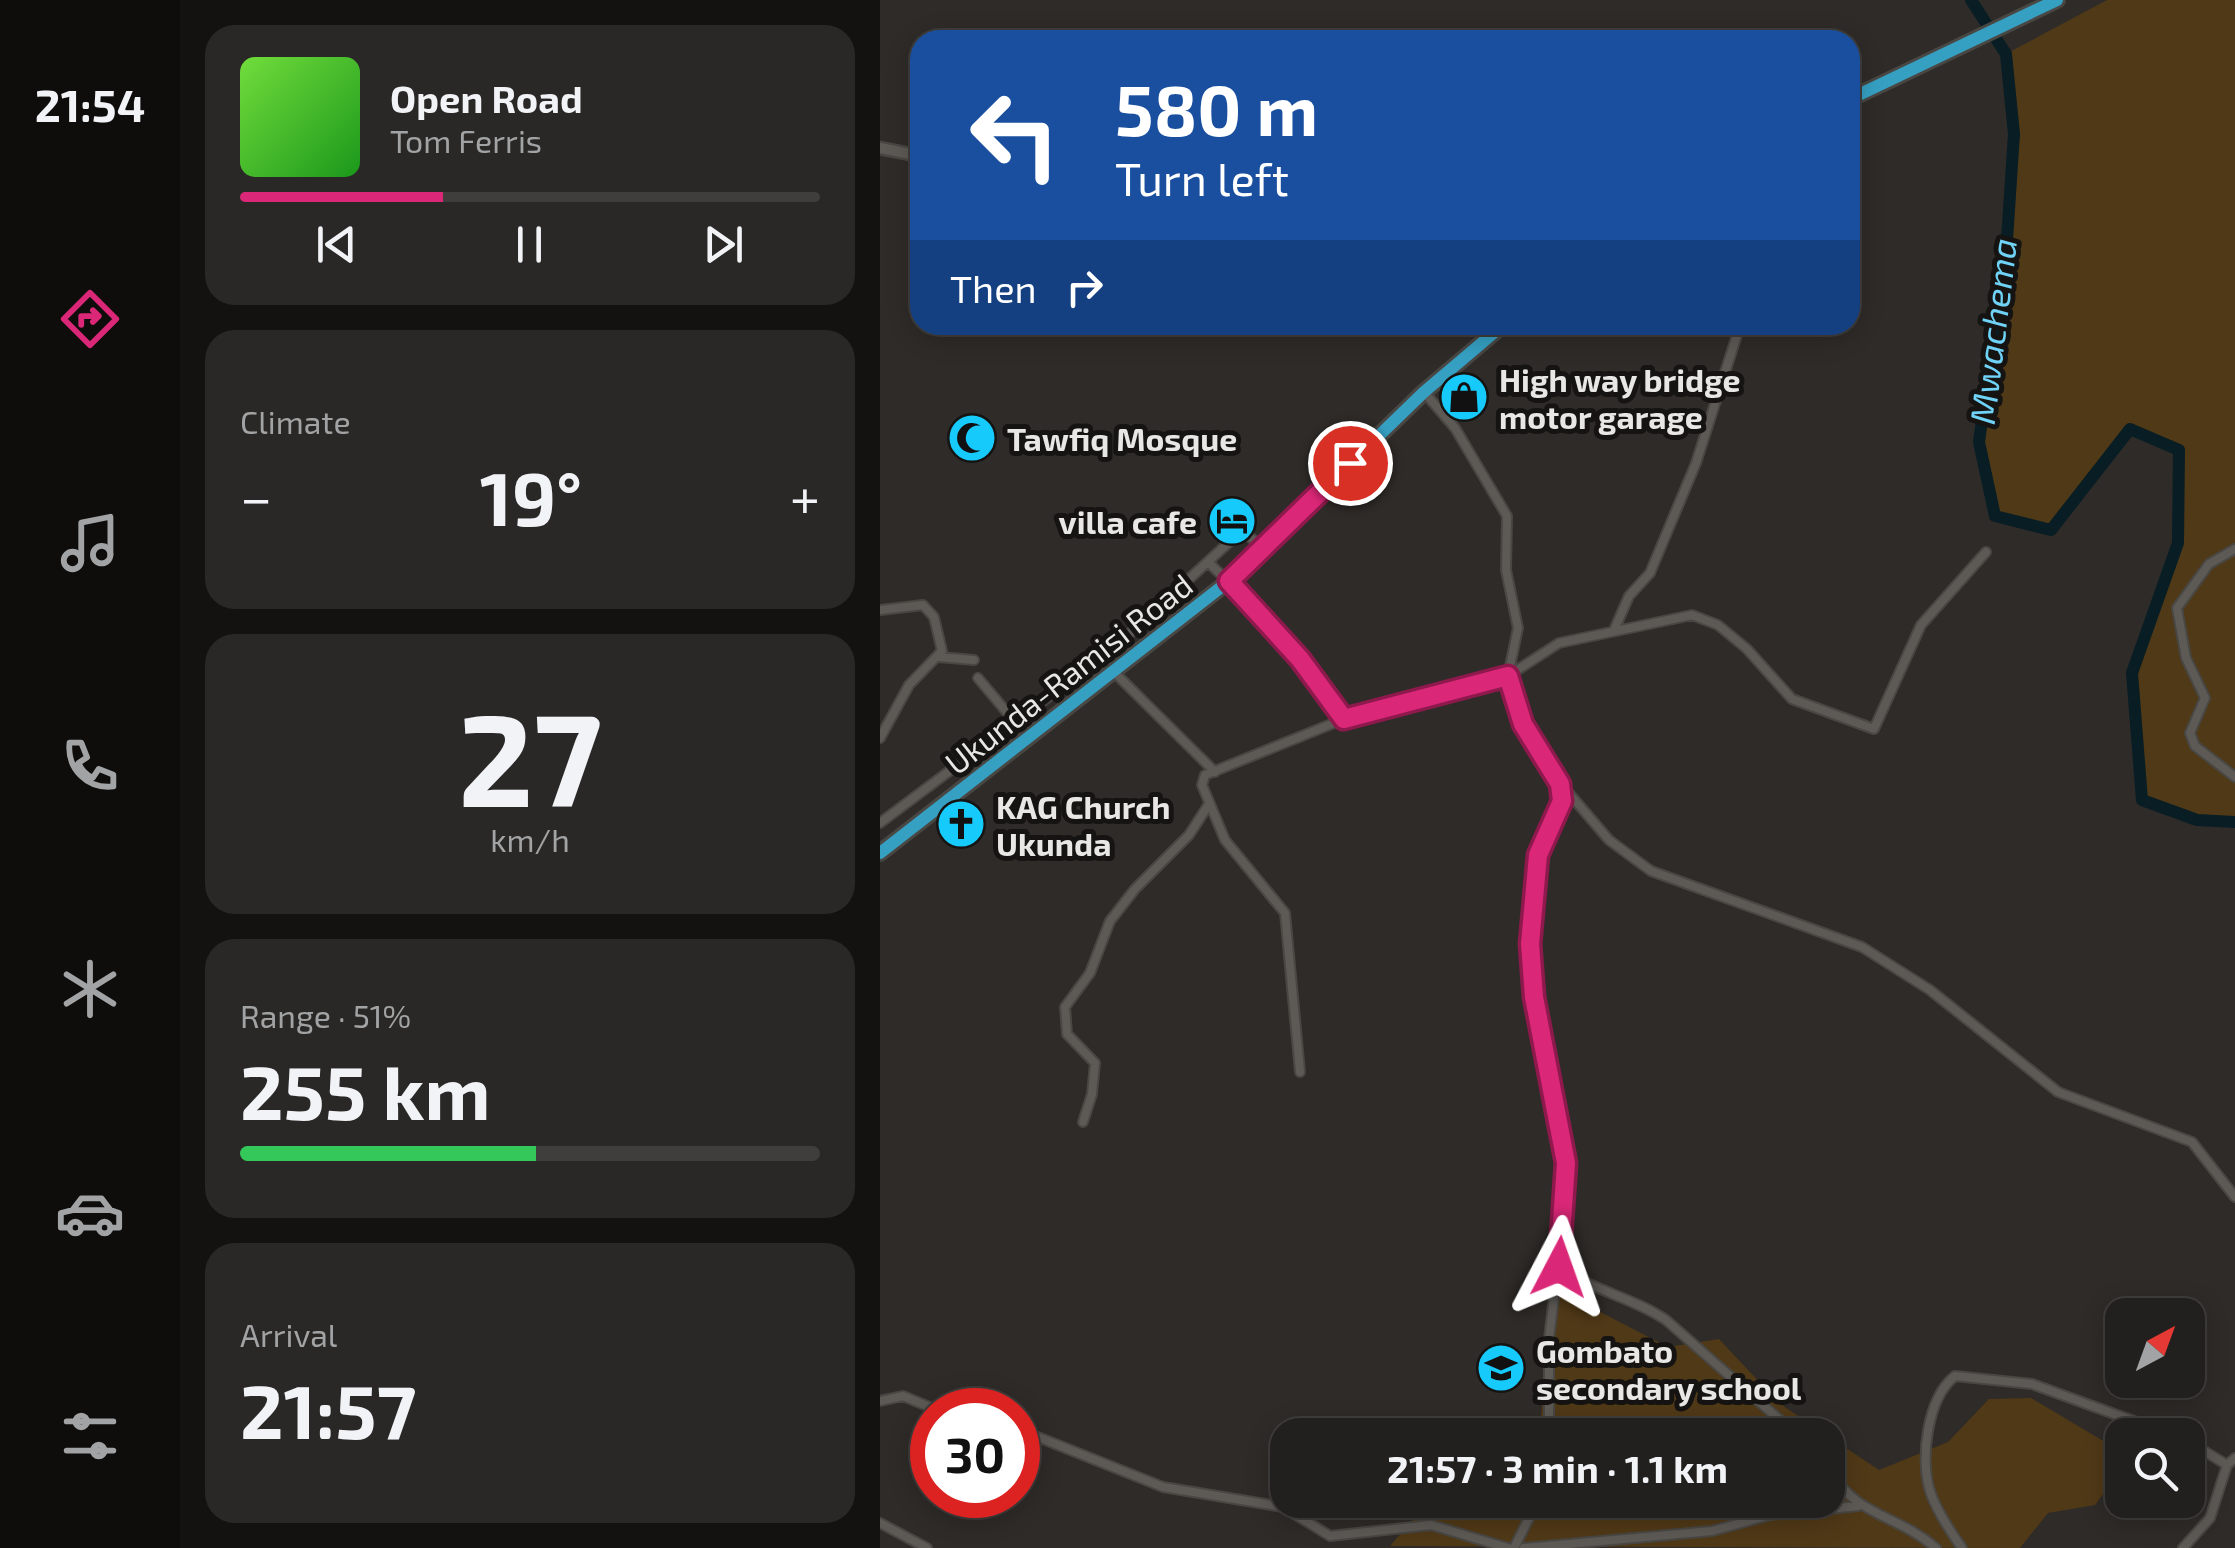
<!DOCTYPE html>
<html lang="en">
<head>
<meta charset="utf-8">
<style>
  body { margin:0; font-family:"Exo 2",sans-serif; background:#2a2827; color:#f1f3f6; height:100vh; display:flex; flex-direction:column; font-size:38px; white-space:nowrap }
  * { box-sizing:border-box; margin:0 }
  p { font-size:32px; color:#a2a3a4 }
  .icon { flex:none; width:55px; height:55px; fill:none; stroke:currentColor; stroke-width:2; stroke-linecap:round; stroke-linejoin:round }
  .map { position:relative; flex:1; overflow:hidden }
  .sheet { display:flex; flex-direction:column; gap:25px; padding:25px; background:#131210; width:700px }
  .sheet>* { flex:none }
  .top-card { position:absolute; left:30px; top:30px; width:950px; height:305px; border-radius:30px; box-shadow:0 5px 25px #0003,0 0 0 2px #3f3e3c; background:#1a4fa0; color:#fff; overflow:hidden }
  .needle { width:65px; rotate:41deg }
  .tools { position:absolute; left:1225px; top:1298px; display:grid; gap:20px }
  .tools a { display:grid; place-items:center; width:100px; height:100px; border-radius:20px; background:#22201e; box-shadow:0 5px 25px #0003,0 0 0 2px #3f3e3c; font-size:50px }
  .speed { position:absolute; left:30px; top:1388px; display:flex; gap:20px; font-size:50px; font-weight:700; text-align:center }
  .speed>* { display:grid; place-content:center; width:130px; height:130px; border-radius:50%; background:#22201e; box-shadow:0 5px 25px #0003,0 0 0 2px #3f3e3c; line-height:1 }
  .speed .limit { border:15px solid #d22; background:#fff; color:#111 }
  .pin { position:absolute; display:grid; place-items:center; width:85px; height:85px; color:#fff; margin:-42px; border:5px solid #fff; border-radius:50%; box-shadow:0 2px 10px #0007 }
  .me { position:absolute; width:110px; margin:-55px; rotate:4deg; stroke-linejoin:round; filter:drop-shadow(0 0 8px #0008) }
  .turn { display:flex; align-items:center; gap:35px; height:210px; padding:0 40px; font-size:45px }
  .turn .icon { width:130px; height:130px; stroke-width:2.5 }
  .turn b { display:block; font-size:70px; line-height:85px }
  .then { display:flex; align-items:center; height:95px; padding:0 40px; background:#0003; gap:20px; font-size:38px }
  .big { font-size:75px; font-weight:700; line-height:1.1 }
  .sheet .widget { flex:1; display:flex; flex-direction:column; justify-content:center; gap:15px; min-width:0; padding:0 35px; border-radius:30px; background:#2a2827 }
  .sheet .dial { align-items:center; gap:0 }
  .dial b { font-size:130px; line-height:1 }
  .song { display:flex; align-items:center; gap:30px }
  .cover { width:120px; height:120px; border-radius:15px; background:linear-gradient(135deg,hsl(100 70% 55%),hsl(120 70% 35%)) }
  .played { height:10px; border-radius:5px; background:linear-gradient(90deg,#db2777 35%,#3f3e3c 35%) }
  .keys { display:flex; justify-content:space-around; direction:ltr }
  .heat { display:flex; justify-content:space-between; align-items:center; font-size:55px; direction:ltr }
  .charge { height:15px; border-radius:8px; background:linear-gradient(90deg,#34c759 51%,#3f3e3c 0) }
  .trip { position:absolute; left:390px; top:1418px; width:575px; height:100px; border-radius:30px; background:#22201e; box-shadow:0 5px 25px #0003,0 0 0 2px #3f3e3c; font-weight:700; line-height:100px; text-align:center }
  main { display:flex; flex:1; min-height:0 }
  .menu { display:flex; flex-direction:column; width:180px; justify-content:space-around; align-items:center; background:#0e0d0c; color:#a2a3a4 }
  .menu .icon { width:70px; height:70px }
  .menu .on { color:#db2777 }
  .menu b { font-size:45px; color:#f1f3f6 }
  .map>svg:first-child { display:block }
</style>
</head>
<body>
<main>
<nav class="menu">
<b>21:54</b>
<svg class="icon on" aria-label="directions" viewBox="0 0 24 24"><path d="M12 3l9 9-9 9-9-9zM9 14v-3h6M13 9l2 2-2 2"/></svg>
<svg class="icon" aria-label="music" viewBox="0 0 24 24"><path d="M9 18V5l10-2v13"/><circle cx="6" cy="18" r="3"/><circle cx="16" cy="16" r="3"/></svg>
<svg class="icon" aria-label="phone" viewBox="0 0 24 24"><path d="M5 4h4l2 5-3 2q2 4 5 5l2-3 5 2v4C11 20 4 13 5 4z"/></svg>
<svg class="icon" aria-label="climate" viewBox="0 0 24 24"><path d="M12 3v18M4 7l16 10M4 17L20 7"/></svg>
<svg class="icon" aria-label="car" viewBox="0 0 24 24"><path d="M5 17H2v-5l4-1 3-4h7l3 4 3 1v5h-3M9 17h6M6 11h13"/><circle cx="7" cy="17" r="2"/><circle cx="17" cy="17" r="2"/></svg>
<svg class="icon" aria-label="filters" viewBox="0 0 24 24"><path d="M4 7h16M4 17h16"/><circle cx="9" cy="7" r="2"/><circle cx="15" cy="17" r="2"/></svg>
</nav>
<section class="sheet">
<div class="widget">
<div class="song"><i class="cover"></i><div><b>Open Road</b><p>Tom Ferris</p></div></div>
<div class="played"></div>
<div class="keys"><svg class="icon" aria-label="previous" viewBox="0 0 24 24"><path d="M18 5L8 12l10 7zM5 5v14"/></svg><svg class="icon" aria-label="pause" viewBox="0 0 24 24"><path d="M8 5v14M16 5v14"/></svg><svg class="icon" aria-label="next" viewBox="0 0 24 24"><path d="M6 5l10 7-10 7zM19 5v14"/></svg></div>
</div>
<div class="widget"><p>Climate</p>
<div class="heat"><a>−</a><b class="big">19°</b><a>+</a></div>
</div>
<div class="widget dial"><b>27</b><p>km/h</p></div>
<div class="widget"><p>Range · 51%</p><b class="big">255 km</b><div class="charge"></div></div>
<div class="widget"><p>Arrival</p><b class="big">21:57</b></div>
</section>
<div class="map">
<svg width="1355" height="1548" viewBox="0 0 1355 1548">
  <rect width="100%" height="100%" fill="#2e2b28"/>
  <!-- green -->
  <path fill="#503917" d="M1227 0H1355V822L1317 820 1262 800 1252 673 1298 543 1299 450 1249 429 1171 530 1115 516 1099 442 1127 240 1134 134 1126 54Z
    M674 1288 788 1347 839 1339 899 1403 946 1435H659Z
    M1151 1398 1235 1448 1242 1469 1215 1505 1168 1513 1140 1548 510 1546 550 1500H948V1436L999 1470 1068 1442 1109 1399Z"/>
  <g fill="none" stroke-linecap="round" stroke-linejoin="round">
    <!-- river -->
    <path stroke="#081d24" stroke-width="12" d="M1091 0 1126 54 1134 134 1127 240 1099 442 1115 516 1171 530 1250 429 1299 450 1298 543 1252 673 1262 800 1317 820 1355 822"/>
    <!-- street casing -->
    <g stroke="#494743" stroke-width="12">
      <path id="street" d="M544 392 575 428 627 516 626 570 638 628 628 676 643 724 681 784 729 840 771 871 982 947 1050 990 1178 1092 1312 1142 1355 1197
        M1355 549 1329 564 1297 608 1306 658 1325 698 1310 733 1315 746 1355 777
        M328 562 385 617 464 719
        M0 610 43 605 54 617 62 651 29 685 0 738
        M735 628 749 596 770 573 816 463 857 335
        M59 657 94 660
        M235 673 335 772
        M98 678 135 722
        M0 823 235 647 358 534 367 535 383 547
        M420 1072 405 913 345 840 322 785 325 775 464 719 628 676 679 643 812 615 838 625 867 649 912 699 994 729 1041 625 1106 552
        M203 1122 212 1094 215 1063 187 1034 185 1007 210 973 230 921 255 889 309 835 329 804
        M679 1267C713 1291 752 1297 786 1320L917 1435
        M0 1401 23 1396 57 1410
        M138 1429 283 1487 403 1507 450 1536 551 1525 628 1548
        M669 1435V1339L688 1182 654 997 650 944 658 855 682 801 681 784
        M1308 1441 1347 1465
        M948 1469C980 1519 1013 1512 1056 1548
        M0 1523 47 1548
        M634 1548 658 1500
        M644 1548 832 1531 890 1515 978 1506
        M1082 1548C1070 1531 1058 1513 1051 1494 1039 1461 1047 1398 1075 1376L1152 1384 1292 1435
        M1303 1548 1330 1518 1347 1465 1355 1458"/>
    </g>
    <!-- secondary casing -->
    <g stroke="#494743" stroke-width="15">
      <path id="secondary" d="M0 148 40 156"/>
    </g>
    <!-- highway casing -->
    <g stroke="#494743" stroke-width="18">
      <path id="highway" d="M970 99 1177 0
        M0 853 349 581 544 392 623 325"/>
    </g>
    <!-- street -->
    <use href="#street" stroke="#5d5a56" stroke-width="8"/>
    <!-- secondary -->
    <use href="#secondary" stroke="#5d5a56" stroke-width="10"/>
    <!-- highway -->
    <use href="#highway" stroke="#36a0c3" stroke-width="12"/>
  </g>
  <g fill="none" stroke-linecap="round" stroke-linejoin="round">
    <!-- route casing -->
    <g stroke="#8e194d" stroke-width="25">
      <path id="route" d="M470 463 349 581 420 659 464 719 628 676 643 724 680 784 682 801 658 855 650 944 654 997 686 1163 679 1267"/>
    </g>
    <!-- route -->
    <use href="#route" stroke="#db2777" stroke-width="18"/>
  </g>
  <!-- icons -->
  <defs>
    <g id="shop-disc" transform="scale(2.5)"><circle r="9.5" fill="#16cafb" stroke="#151412"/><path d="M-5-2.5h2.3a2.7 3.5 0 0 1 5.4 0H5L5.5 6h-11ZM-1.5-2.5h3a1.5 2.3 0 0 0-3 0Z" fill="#111"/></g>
    <g id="mosque-disc" transform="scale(2.5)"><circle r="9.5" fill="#16cafb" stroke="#151412"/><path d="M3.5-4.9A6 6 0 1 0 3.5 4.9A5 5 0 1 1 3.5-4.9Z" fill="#111"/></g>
    <g id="hotel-disc" transform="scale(2.5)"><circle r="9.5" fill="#16cafb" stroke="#151412"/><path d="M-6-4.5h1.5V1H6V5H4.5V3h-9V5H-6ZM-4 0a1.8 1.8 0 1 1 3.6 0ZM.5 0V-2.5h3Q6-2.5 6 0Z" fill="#111"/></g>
    <g id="church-disc" transform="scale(2.5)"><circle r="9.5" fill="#16cafb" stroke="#151412"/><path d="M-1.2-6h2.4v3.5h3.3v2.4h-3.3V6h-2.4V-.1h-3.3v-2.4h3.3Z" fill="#111"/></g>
    <g id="school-disc" transform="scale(2.5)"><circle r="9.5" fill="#16cafb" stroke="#151412"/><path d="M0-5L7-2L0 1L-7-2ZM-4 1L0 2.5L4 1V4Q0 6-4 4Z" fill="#111"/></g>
  </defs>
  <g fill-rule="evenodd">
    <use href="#shop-disc" x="584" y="397"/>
    <use href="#mosque-disc" x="92" y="438"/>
    <use href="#hotel-disc" x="352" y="521"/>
    <use href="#church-disc" x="81" y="824"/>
    <use href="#school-disc" x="621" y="1368"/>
  </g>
  <g text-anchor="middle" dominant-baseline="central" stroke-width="10" stroke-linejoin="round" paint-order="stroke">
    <!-- poi labels -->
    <g font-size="32" font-weight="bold" fill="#e9e7e5" stroke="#151412" text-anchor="start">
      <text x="619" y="379">High way bridge<tspan x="619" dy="37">motor garage</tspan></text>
      <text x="127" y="438">Tawfiq Mosque</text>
      <text x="317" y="521" text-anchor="end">villa cafe</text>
      <text x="116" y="806">KAG Church<tspan x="116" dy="37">Ukunda</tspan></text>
      <text x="656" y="1350">Gombato<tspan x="656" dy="37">secondary school</tspan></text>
    </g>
    <!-- street labels -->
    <g font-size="32" fill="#e9e7e5" stroke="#151412">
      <text transform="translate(188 673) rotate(-38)">Ukunda-Ramisi Road</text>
    </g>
    <!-- water labels -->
    <g font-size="35" font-style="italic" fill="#6fd2f6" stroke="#151412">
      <text transform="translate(1112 331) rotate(-83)">Mwachema</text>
    </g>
  </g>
</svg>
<div class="tools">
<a><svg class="needle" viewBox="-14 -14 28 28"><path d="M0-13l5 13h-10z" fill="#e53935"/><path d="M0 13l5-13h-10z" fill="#a2a3a4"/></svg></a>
<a><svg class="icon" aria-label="search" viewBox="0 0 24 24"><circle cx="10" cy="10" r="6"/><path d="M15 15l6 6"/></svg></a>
</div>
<div class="speed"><div class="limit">30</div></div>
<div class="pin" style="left:470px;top:463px;background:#d93025"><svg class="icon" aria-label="arrive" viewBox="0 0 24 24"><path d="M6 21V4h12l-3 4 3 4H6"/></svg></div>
<svg class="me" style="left:679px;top:1267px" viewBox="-20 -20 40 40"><path d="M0-17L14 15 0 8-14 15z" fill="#db2777" stroke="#fff" stroke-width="4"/></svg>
<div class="trip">21:57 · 3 min · 1.1 km</div>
<div class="top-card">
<div class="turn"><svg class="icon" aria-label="left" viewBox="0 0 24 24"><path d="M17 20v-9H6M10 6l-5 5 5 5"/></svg><div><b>580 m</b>Turn left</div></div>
<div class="then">Then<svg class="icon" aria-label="right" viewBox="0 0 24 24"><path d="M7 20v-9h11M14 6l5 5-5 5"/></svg></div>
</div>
</div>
</main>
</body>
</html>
